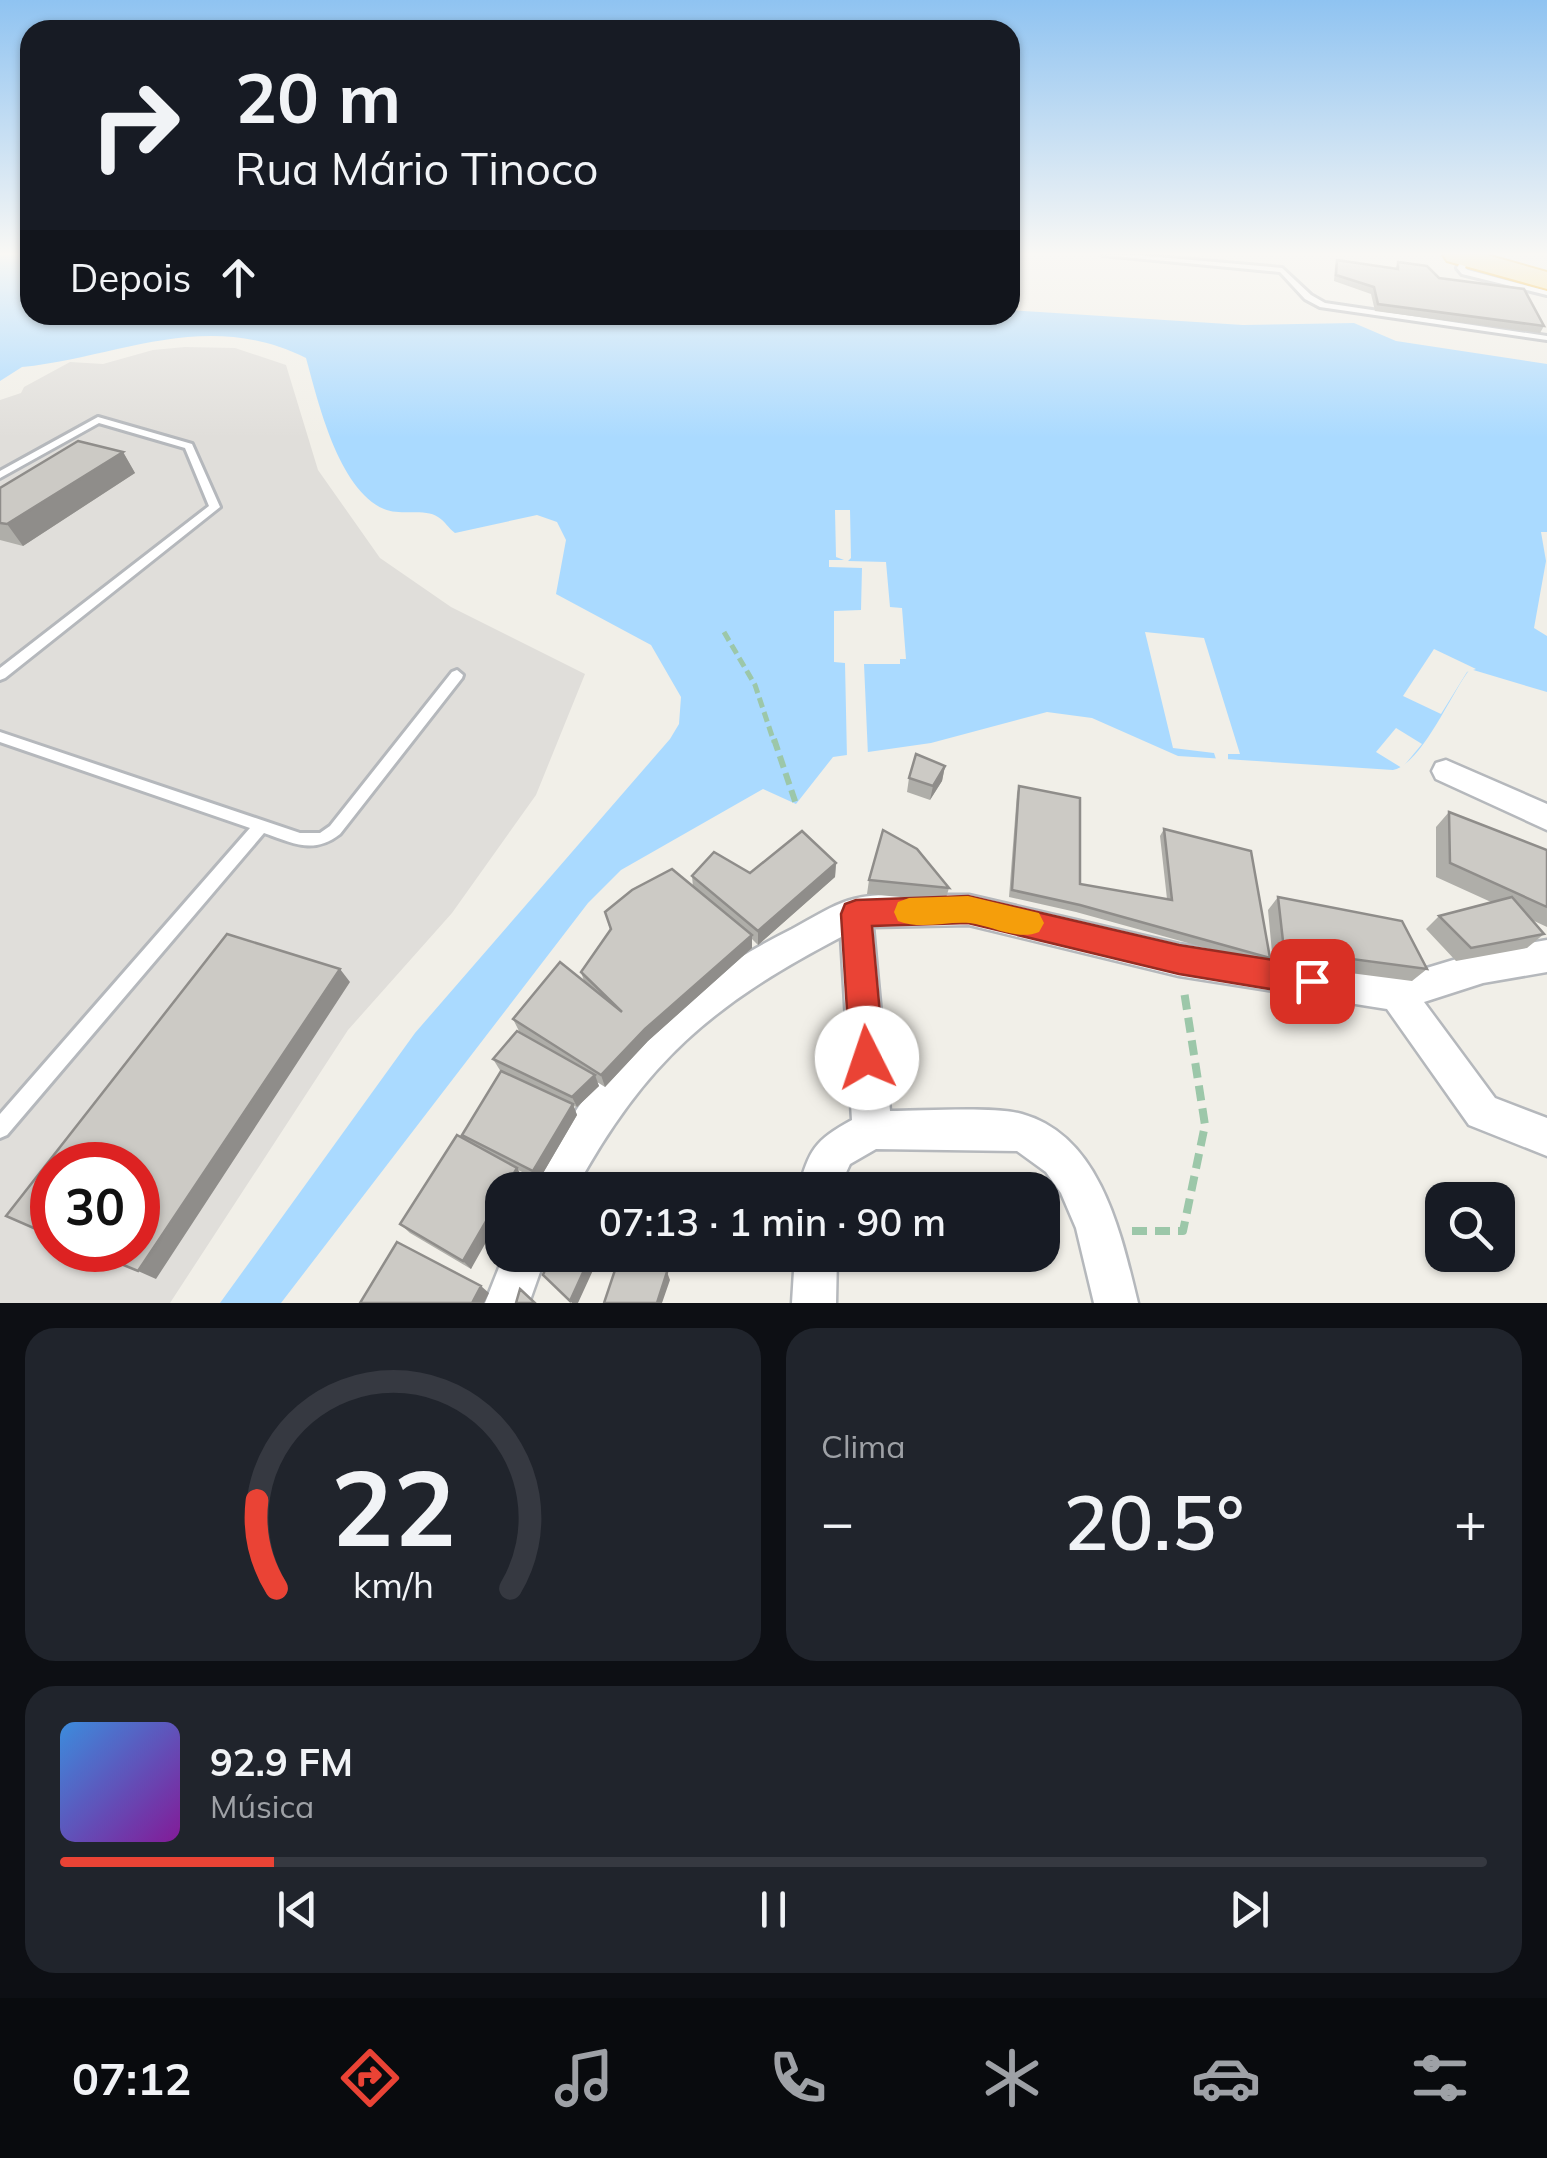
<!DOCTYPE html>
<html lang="pt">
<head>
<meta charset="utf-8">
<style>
  body { margin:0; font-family:Mulish,sans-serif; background:#20242c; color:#f1f3f6; height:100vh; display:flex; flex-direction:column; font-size:38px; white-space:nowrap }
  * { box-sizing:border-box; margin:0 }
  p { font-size:32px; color:#9ea1a6 }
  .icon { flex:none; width:55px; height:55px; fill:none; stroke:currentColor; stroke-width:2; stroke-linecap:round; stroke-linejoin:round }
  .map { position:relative; height:1303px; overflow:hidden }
  .panel { display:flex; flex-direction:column; gap:25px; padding:25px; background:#0d0f14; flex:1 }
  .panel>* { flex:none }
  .banner { position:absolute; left:20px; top:20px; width:1000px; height:305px; border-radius:30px; box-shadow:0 2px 8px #0004; background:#171b24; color:#f1f3f6; overflow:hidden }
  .tools { position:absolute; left:1425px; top:1182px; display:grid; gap:20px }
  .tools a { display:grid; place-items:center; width:90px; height:90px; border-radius:20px; background:#171b24; box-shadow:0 2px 8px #0004; font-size:50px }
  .speed { position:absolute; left:30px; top:1142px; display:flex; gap:20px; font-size:50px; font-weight:700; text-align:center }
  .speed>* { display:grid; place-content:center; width:130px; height:130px; border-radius:50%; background:#171b24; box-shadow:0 2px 8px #0004; line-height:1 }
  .speed .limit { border:15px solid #d22; background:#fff; color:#111 }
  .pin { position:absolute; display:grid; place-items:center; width:85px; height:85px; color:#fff; margin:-42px; border-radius:20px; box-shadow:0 5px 15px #0006 }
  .me { position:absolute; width:110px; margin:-55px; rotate:356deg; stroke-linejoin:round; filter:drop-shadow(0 0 8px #0008) }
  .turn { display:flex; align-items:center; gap:35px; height:210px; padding:0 50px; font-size:45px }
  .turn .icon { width:130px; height:130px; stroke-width:2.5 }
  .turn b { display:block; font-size:70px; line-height:85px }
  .then { display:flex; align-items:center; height:95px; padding:0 50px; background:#0003; gap:20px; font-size:38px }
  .big { font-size:75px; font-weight:600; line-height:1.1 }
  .panel .card { flex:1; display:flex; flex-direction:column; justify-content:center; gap:15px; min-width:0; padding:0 35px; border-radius:30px; background:#20242c }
  .panel .dial { align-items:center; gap:0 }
  .dial svg { height:260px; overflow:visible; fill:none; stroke:#363941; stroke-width:7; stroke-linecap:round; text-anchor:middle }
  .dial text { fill:#f1f3f6; stroke:none }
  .song { display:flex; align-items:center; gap:30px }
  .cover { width:120px; height:120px; border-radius:15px; background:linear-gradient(135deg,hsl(210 70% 55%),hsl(290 70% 35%)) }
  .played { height:10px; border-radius:5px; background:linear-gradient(90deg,#ea4335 15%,#363941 15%) }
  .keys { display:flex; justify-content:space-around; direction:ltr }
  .heat { display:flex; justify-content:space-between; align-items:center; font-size:55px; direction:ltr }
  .panel .tiles { flex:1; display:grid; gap:25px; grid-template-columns:1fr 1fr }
  .card:last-child { grid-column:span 2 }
  .trip { position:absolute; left:485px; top:1172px; width:575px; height:100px; border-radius:30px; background:#171b24; box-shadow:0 2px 8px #0004; font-weight:600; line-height:100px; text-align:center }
  .menu { display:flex; height:160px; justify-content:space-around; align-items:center; background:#090b0e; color:#9ea1a6 }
  .menu .icon { width:70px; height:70px }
  .menu .on { color:#ea4335 }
  .menu b { font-size:45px; color:#f1f3f6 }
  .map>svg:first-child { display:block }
</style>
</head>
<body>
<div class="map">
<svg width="1547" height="1303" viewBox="0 0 1547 1303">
  <rect width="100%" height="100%" fill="#f1efe8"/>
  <!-- industrial -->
  <path fill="#e0deda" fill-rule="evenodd" d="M185 347 235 348 286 365 318 470 380 558 451 607 585 674 536 795 452 913 348 1030 170 1303H0V400L21 393 24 387 70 362 103 364 153 350ZM52 1165H138V1250H52Z"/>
  <!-- water -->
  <path fill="#aadaff" d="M0 255H30V315H1010V310L1243 325 1354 323 1396 341 1547 364V532H1541L1546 561 1534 628 1547 636V692L1470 669C1451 693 1422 764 1393 770L1178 756 1092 718 1047 712 931 743 833 757 796 804 763 789 621 870 588 903 281 1303H220L415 1033 670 739 679 724 681 697 651 645 556 594 566 540 557 522 537 515 455 533C448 528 445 521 438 517 425 508 400 516 384 509 338 489 318 401 306 358 206 308 119 357 22 367L0 381Z"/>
  <!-- pier -->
  <path fill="#f1efe8" d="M835 510H850L851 558 848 561 886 562 890 607 902 608 906 659H900V664H864L868 756 847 759 845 663 834 662V611L861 610 862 568 829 567V560H844L836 557Z
    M1145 632 1204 638 1240 754H1228V760L1216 759 1214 753 1173 748Z
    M1434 649 1476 669 1467 672 1441 714 1403 696Z
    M1396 728 1422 744 1402 768 1376 752Z"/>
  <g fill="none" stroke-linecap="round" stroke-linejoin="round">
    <!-- lane casing -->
    <g stroke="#b5b8bc" stroke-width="6">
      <path id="lane" d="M1103 255H1135L1282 268 1311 295 1325 303 1547 336V340L1320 307 1305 299 1280 272Z
        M1463 257 1469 258 1465 268 1468 270 1547 291V295L1462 274 1457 268Z
        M98 417 192 444 220 507 5 678 0 680V668L209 506 185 448 99 423 0 478V471Z
        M457 670 463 675 462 678 340 834C313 855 293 843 264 833L7 1135 0 1138V1114L250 828 0 742V732L300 833H320L330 826 452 672Z"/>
    </g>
    <!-- street casing -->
    <g stroke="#b5b8bc" stroke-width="5">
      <path id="street" d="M1446 760 1547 804V830L1436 779 1432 771 1436 763Z
        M969 895 1179 944 1397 977 1483 951 1547 940V972L1483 983 1424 1002 1495 1098 1547 1118V1156L1469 1125 1387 1009 1179 976 969 925 873 927 890 1111C922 1111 994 1106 1022 1114 1101 1136 1121 1234 1138 1303H1094L1076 1228 1061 1193 1046 1172 1017 1151 876 1149 850 1164 838 1190H798C810 1149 814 1141 852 1120L841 937C713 1004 645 1061 575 1190H533C582 1072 679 985 792 929 811 919 833 904 854 899 886 891 935 896 969 895Z
        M504 1255H546L529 1303H485Z
        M795 1255H837L836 1303H792Z"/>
    </g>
    <!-- highway casing -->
    <g stroke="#f9ab00" stroke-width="4">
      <path id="highway" d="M1443 255H1487L1547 272V289L1447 261Z"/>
    </g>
    <!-- path-far2 -->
    <path stroke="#9cc7a9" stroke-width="5" stroke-dasharray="10 5" stroke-linecap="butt" d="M724 632 755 685 774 742"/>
    <!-- path-far1 -->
    <path stroke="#9cc7a9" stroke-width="6" stroke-dasharray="12 6" stroke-linecap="butt" d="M774 739 796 804"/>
    <!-- path -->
    <path stroke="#9cc7a9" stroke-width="8" stroke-dasharray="15 8" stroke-linecap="butt" d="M1132 1231H1183L1205 1125 1184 991"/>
    <!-- lane -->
    <use href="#lane" fill="#fff" fill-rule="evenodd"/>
    <!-- street -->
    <use href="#street" fill="#fff" fill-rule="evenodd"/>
    <!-- highway -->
    <use href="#highway" fill="#fde293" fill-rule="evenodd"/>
  </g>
  <!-- wall -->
  <path fill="#afaea9" d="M1337 260 1395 269 1398 262 1439 278 1544 326 1540 333 1375 311 1371 294 1334 281 1335 266Z
    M123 452 135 473 23 546 0 540V488Z
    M945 766 942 781 930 800 907 792 909 778Z
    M1019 786 1080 884 1167 899 1160 836 1164 829 1270 958 1264 964 1076 912 1009 897 1017 793Z
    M1449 812 1547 850V927L1532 920 1544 934 1527 948 1456 961 1426 929 1439 916 1491 902 1436 877V827Z
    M836 863 835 877 758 945 752 939V948L648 1041 605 1087 597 1082 599 1086 577 1107 573 1106 577 1115 539 1180 518 1170 523 1178 516 1190H502L471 1269 410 1233 400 1224 464 1139 462 1135 501 1072 493 1059 530 1038 519 1031 513 1019 584 981 581 972 610 930 605 912 693 887 692 876 750 873Z
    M869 880 949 888 945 901 867 894Z
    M1278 897 1427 969 1412 981 1273 963 1268 910Z"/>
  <!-- shaded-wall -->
  <path fill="#8f8d8a" d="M123 452 135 473 23 546 7 524Z
    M945 766 942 781 930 800 933 786Z
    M836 863 835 877 758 945V931Z
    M752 935V948L648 1041 605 1087 601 1075 645 1029Z
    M340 969 350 982 156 1279 138 1271Z
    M595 1075 599 1086 577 1107 572 1097Z
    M573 1104 577 1115 539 1180 533 1171Z
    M517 1168 523 1178 516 1190H504Z
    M502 1192V1214L471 1269 463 1261Z
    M591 1255H600L578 1303H572L570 1301Z
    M667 1272 670 1280 662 1303H657Z
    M481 1286 489 1293 484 1303H472Z"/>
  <!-- building -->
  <path fill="#cccac5" stroke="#8f8d8a" stroke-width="2.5" d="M1337 260 1398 269V262L1427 266 1439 278 1524 289 1544 326 1378 304 1374 287 1336 275Z
    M78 441 123 452 7 524 0 523V488Z
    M916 754 945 766 933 786 909 778Z
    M1019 786 1080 798V884L1172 900 1164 829 1251 851 1270 958 1080 905 1012 890Z
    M1449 812 1547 850V907L1450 863Z
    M883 830 917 849 949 888 869 880Z
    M802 831 836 863 758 931 692 876 714 852 750 873Z
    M672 869 752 935 645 1029 601 1075 513 1019 560 962 622 1012 581 972 611 929 605 912 632 890Z
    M1278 897 1402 921 1427 969 1284 950Z
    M1512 897 1544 934 1471 948 1439 916Z
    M227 934 340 969 138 1271 87 1250H138V1165H52V1236L6 1216Z
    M517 1031 595 1075 572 1097 493 1059Z
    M501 1071 573 1104 533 1171 462 1135Z
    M457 1135 517 1168 463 1261 400 1224Z
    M397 1242 481 1286 472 1303H360Z
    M551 1255H591L570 1301 543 1275Z
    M620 1255H637L667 1272 657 1303H604Z
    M520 1289 535 1303H516Z"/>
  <!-- sky -->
  <linearGradient id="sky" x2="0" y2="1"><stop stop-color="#8fc3f1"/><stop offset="0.58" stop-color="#f9f8f5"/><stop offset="1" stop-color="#f9f8f5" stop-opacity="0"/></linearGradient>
  <rect width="1547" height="438" fill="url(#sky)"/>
  <!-- route -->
  <path fill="#ea4335" stroke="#982c22" stroke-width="2.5" d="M968 896 1179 945 1312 966 1323 971 1327 981 1323 992 1312 996 1179 974 968 923 872 926 884 1058 879 1070 867 1075 855 1070 850 1058 841 914 845 904 856 900Z"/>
  <!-- slow -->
  <path fill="#f59e0b" d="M968 896 1039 913 1044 923 1039 932C1018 941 992 926 970 923 946 921 921 930 898 921L894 912 898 902 909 898Z"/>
</svg>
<div class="tools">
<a><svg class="icon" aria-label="search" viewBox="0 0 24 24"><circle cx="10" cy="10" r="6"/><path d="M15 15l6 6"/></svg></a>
</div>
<div class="speed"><div class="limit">30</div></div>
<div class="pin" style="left:1312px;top:981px;background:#d93025"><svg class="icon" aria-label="arrive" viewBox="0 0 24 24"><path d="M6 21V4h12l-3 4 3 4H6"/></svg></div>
<svg class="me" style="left:867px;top:1058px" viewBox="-20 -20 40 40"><circle r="19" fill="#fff"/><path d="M0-13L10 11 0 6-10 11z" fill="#ea4335"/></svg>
<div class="trip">07:13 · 1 min · 90 m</div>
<div class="banner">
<div class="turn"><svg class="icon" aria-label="right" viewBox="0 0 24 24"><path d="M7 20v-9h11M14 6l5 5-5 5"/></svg><div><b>20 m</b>Rua Mário Tinoco</div></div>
<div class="then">Depois<svg class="icon" aria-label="ahead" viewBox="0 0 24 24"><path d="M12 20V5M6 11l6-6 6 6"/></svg></div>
</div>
</div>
<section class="panel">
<div class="tiles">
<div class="card dial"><svg viewBox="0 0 100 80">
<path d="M14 69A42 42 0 1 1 86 69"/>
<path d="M14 69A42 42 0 0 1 8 42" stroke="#ea4335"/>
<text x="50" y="56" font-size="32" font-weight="700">22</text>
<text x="50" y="72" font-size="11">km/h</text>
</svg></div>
<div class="card"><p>Clima</p>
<div class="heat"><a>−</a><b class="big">20.5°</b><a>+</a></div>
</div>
<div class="card">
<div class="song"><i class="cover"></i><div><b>92.9 FM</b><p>Música</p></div></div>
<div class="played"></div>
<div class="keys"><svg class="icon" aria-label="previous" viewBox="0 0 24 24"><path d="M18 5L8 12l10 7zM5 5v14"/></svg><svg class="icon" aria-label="pause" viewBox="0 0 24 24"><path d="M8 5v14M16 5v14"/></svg><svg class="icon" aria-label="next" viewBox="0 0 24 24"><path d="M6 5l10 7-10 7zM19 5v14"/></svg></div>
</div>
</div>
</section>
<nav class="menu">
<b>07:12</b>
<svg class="icon on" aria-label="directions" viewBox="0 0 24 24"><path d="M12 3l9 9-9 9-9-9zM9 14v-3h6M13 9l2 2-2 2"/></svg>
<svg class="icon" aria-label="music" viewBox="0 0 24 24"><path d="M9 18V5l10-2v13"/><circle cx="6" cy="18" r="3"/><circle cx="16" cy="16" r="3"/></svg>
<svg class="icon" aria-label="phone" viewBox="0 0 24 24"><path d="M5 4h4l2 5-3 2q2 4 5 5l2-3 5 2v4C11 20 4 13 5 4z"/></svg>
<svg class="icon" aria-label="climate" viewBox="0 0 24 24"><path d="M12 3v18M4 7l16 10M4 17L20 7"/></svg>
<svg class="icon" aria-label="car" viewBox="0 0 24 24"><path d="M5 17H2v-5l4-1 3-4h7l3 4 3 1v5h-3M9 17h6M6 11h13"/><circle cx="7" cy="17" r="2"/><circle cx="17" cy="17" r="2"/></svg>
<svg class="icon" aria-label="filters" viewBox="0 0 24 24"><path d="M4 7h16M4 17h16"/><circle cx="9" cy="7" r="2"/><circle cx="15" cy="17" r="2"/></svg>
</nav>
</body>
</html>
